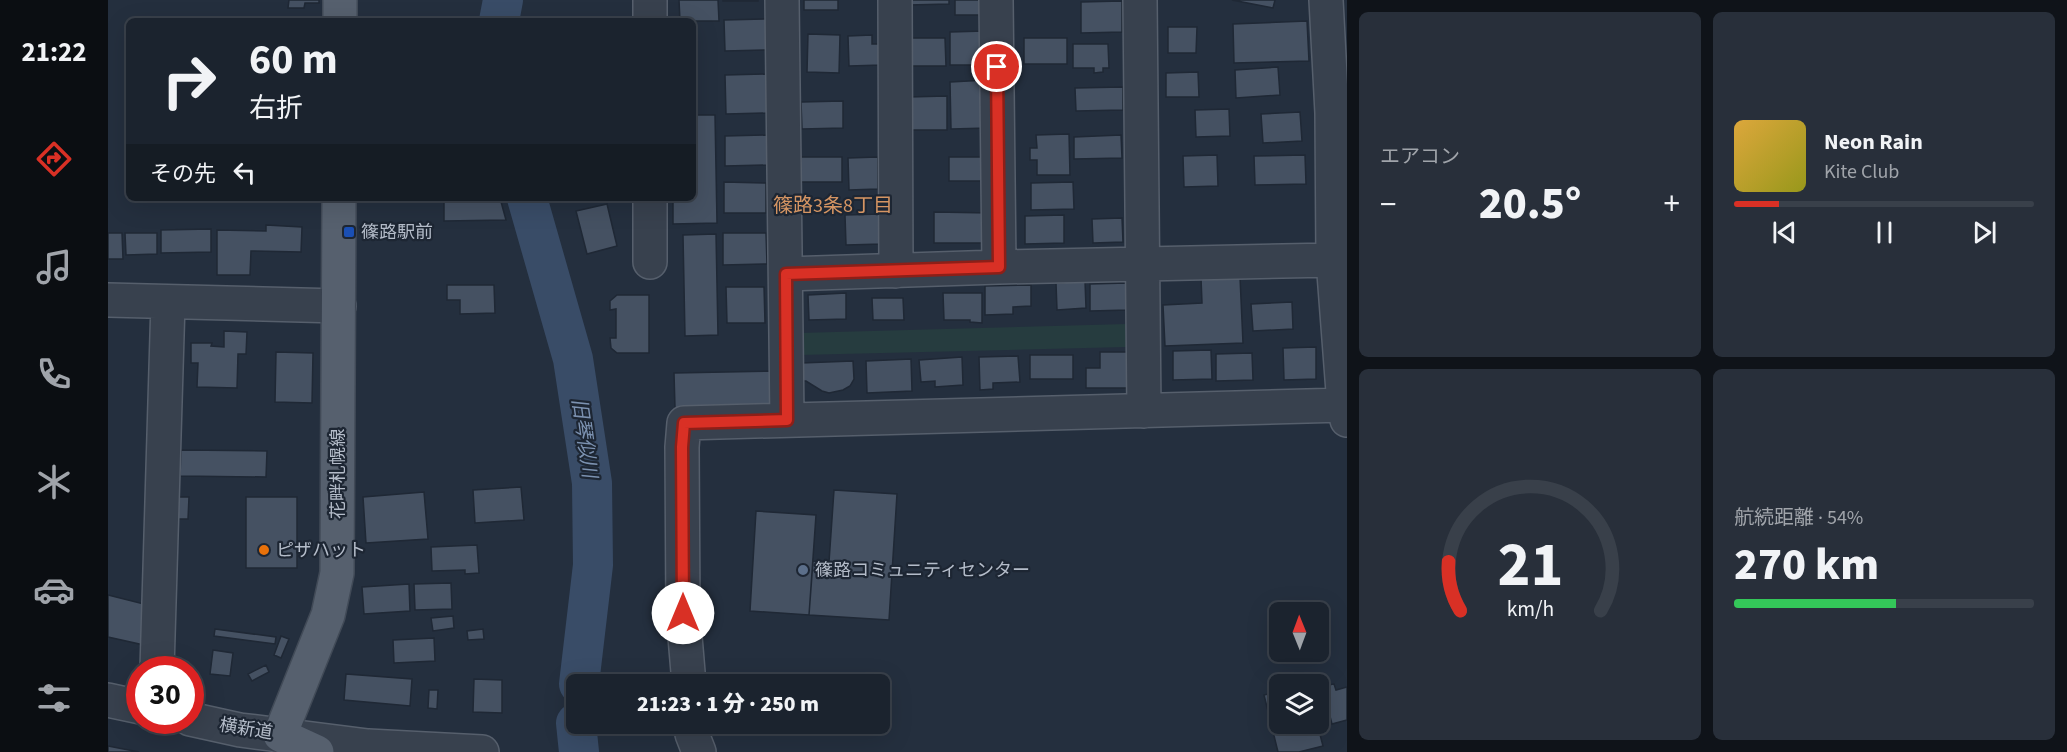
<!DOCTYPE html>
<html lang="ja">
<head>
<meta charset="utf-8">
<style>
  body { margin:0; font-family:"Source Sans 3","Noto Sans JP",sans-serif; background:#282f3a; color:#f1f3f6; height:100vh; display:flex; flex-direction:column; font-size:22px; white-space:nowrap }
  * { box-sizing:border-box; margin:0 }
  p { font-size:20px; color:#a0a4aa }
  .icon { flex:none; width:33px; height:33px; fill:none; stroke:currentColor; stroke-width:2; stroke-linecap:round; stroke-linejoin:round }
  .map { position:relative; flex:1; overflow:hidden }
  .sheet { display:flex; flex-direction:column; gap:12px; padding:12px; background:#0f1319; width:720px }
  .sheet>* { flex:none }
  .hud { position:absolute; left:18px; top:18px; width:570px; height:183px; border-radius:9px; box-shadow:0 6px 24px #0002,0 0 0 2px #39404a; background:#1b232e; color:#f1f3f6; overflow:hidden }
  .needle { width:39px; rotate:359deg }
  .controls { position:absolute; left:1161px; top:602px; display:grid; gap:12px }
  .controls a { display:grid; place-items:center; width:60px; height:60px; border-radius:9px; background:#1b232e; box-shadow:0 6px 24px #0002,0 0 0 2px #39404a; font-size:30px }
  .speed { position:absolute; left:18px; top:656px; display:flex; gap:12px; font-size:30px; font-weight:700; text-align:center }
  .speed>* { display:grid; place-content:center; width:78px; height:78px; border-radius:50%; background:#1b232e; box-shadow:0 6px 24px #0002,0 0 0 2px #39404a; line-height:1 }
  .speed .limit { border:9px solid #d22; background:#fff; color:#111 }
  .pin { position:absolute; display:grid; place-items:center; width:51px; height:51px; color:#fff; margin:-26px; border:3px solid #fff; border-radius:50%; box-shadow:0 2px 6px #0007 }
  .me { position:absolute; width:66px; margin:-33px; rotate:0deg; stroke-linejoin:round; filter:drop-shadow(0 0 4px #0008) }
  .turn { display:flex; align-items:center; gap:21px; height:126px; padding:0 24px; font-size:27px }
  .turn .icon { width:78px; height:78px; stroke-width:2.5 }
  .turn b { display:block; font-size:42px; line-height:51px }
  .then { display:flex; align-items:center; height:57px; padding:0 24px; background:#0003; gap:12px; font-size:22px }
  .big { font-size:45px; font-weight:800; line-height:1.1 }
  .sheet .card { flex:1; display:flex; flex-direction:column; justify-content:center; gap:9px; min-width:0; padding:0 21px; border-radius:9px; background:#282f3a }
  .sheet .dial { align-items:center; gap:0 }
  .dial svg { height:156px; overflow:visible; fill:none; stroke:#39404a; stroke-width:7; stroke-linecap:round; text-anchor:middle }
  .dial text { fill:#f1f3f6; stroke:none }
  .song { display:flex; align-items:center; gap:18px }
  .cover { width:72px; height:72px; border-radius:9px; background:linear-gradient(135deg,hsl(40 70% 55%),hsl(60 70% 35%)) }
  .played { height:6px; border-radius:3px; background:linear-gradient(90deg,#d93025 15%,#39404a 15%) }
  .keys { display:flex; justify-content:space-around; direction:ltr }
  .heat { display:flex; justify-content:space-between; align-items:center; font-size:33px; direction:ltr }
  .charge { height:9px; border-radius:4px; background:linear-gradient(90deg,#34c759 54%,#39404a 0) }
  .sheet .tiles { flex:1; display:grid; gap:12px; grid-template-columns:repeat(2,1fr) }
  .trip { position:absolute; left:458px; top:674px; width:324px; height:60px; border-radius:9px; background:#1b232e; box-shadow:0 6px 24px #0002,0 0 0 2px #39404a; font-weight:800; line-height:60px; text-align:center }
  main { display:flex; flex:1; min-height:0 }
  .tabs { display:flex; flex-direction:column; width:108px; justify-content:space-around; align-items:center; background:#0b0e12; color:#a0a4aa }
  .tabs .icon { width:42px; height:42px }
  .tabs .on { color:#d93025 }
  .tabs b { font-size:27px; color:#f1f3f6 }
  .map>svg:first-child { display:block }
</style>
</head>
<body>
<main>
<nav class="tabs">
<b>21:22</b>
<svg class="icon on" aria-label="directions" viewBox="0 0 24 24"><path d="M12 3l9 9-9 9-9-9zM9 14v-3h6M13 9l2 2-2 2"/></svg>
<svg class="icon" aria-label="music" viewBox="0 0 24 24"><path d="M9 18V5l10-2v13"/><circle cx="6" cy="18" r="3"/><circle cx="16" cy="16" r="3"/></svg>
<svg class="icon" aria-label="phone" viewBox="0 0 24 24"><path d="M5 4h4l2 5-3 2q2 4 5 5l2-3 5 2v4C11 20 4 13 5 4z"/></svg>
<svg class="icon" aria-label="climate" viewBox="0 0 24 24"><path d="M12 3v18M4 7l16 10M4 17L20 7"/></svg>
<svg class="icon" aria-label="car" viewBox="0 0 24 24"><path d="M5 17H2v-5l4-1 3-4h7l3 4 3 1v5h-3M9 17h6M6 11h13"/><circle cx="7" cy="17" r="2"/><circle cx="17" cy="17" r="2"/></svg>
<svg class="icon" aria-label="filters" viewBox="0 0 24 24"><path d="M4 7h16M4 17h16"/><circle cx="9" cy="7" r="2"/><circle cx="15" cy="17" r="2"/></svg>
</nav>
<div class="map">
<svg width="1239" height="752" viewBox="0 0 1239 752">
  <rect width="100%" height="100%" fill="#242f3e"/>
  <!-- green -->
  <path fill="#263c3f" d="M1019 324 1018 347 691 355V333Z"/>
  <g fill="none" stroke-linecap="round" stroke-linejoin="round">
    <!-- river -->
    <path stroke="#394c67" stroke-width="40" d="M391 21 395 0
      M419 198 465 359 484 483 485 565 471 684
      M468 723 471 752"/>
  </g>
  <!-- building -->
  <path fill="#455162" stroke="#1f2835" stroke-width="1.5" d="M181 0H211V3H197L196 8H180Z
    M571 0H610L611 21H572Z
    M615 0H650V1H615Z
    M696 0H730V10H696Z
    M800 0H841V4L800 5Z
    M847 0H875V15H847Z
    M1124 0H1167L1165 8Z
    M1014 1V32L973 33V2Z
    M482 17H533V21H482Z
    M658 19 659 50 617 51 616 20Z
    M1199 21 1201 61 1126 63 1125 24Z
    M1060 27H1089L1088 53H1060Z
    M876 31 877 65H842V32Z
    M700 34 732 35 731 73 699 72Z
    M764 35V44H773L774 65 741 66 740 36Z
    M798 38H837L838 66H798Z
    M916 38H959V64H916Z
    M965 44H1000L1001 68H995V72L986 73V68H965Z
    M1170 67 1172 95 1128 98 1127 70Z
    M1090 72 1091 97H1058V73Z
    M660 74 661 113 618 114 617 75Z
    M879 80 880 128 843 129 842 82Z
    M1015 87V110L968 111 967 88Z
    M839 96V130H800V97Z
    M735 101V128L694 129 693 102Z
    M1121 109 1122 136 1088 137 1087 110Z
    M1192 112 1194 141 1155 143 1153 114Z
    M585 115H607L609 223 565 224V198H585Z
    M961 134 962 175H929V160H922V148H929L928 135Z
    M661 135V165L617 166V136Z
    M1013 135 1014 158 966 159V137Z
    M1109 155 1110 186 1076 187 1075 156Z
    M1197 155 1198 184 1147 185 1146 156Z
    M693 157H734V182H693Z
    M770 157V189L741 190 740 158Z
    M841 157H875V181H841Z
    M616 182 658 183V213H616Z
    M965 182 966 209 923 210V183Z
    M336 198H392L398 220 336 221Z
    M499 204 509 246 479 254 468 211Z
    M826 212 882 213V243H826Z
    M773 214 774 244 738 245 737 215Z
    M956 215V243L917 244V216Z
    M1014 218 1015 242 985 243 984 219Z
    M158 225 194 227 193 252 143 251 142 275H109V230L158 231Z
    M103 229V252L53 253V230Z
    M0 233H14L15 259H0Z
    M17 233H49V254L18 255Z
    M615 233H658L659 264 615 265Z
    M608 234 610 335 577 336 575 235Z
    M1132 277 1135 343 1057 346 1055 305 1094 303 1093 278Z
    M977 281 978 308 949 310 948 283Z
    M1019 283 1020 310 982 311V284Z
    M339 285H386L387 313 352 314V300H339Z
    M923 285V306L905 307V314L877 315V286Z
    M618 287H656L657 323H619Z
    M738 293V319L701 320 700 295Z
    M835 293H874V323L862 322V320H836Z
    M509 295H541V353H509L503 348 502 338H508V309L502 310V301Z
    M764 298H795L796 320H765Z
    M1184 302 1185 329 1145 331 1143 304Z
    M116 331 139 332 138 354H130L129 388 89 387 90 363H83V343H104L103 346 116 347Z
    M1208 347V379L1176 380 1175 348Z
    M1103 350 1104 379 1065 380V351Z
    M168 352 205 353 204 403 167 402Z
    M992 352H1021L1020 388H978V368H992Z
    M1144 353 1145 380 1108 381V354Z
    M922 355H965V379H922Z
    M910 356 912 382 885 383V389L872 390 871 357Z
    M854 357 855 385 827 387V381L813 382 811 360Z
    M803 359 804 391 759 393 758 361Z
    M745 361 746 379 742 386 735 390 721 393 714 391 698 381H694L693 363Z
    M663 371 664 406 567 408 566 373Z
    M73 450 159 451 158 477 72 476Z
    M413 487 416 520 367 523 365 490Z
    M726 490 789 494 781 620 701 615 705 561 721 562Z
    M316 492 320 539 258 543 255 497Z
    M68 497H81L80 519H68Z
    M138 497H189V568H138Z
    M648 511 708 515 701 615 642 611Z
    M369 545 371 573 357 574V570L324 571 323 547Z
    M343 583 344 609 307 610 306 584Z
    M301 584 302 611 256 614 254 587Z
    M0 595 36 604 34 615 43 617 36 645 0 637Z
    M345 616 346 628 325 631 323 618Z
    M107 629 168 637 167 644 106 636Z
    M375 629 376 639 360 640 359 631Z
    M173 636 181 639 173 658 166 655Z
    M326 638 327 661 286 663 285 640Z
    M105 650 125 653 122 676 102 674Z
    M158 665 161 672 144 681 140 674Z
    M238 674 304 679 302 706 236 700Z
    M366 679 394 680V713L365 712Z
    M1226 684 1228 690 1239 687V720L1224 724 1214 686Z
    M321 690H330L329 709 320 708Z
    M1172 691V723H1209L1215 746 1191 752H1170L1156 695Z
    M0 746 31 752H0Z"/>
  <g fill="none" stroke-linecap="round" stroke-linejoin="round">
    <!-- minor casing -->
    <g stroke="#565f6c" stroke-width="36">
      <path id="minor" d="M542 0V21
        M674 0 679 420
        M787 0 788 271
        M888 0 891 267
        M1032 0 1036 411
        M1218 0 1224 113 1225 260 1236 405 1239 420
        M542 198V262
        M678 274 891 267 1225 260
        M0 300 231 306
        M49 669 60 302
        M581 684 575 613 574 447 576 423 1236 405
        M0 700 32 707
        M82 719 132 730 260 746 374 752
        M584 723V734L591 752"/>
    </g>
    <!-- major casing -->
    <g stroke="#414a57" stroke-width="36">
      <path id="major" d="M232 21V0
        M209 752 172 735 220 615 229 573 231 198"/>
    </g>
    <!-- minor -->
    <use href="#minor" stroke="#38414e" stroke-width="33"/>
    <!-- major -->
    <use href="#major" stroke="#56606e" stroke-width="33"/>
  </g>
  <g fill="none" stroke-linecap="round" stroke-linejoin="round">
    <!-- route casing -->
    <g stroke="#8d1f18" stroke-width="15">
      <path id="route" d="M575 613 574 447 576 423 679 420 678 274 891 267 889 67"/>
    </g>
    <!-- route -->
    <use href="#route" stroke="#d93025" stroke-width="10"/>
  </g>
  <!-- markers -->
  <rect fill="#1a4fb4" stroke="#1d2633" stroke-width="2" x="235" y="226" width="12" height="12" rx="3"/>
  <circle fill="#e8710a" stroke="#1d2633" stroke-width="2" cx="156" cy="550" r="6"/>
  <circle fill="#5c6f8a" stroke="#1d2633" stroke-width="2" cx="695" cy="570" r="6"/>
  <g text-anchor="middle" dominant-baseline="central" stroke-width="4.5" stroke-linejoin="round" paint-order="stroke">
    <!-- poi labels -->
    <g font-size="18" fill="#b4bcc9" stroke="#1d2633" text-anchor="start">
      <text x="253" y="232">篠路駅前</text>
      <text x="168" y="550">ピザハット</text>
      <text x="707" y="570">篠路コミュニティセンター</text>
    </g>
    <!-- street labels -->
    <g font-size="18" fill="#b4bcc9" stroke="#1d2633">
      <text transform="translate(230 474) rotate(-90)">花畔札幌線</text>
      <text transform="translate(138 729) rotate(9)">横新道</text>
    </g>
    <!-- neighbourhood labels -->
    <g font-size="20" fill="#d59563" stroke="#1d2633">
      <text x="725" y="206">篠路3条8丁目</text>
    </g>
    <!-- water labels -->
    <g font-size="20" font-style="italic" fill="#7c92b1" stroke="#1d2633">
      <text transform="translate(476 438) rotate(82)">旧琴似川</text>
    </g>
  </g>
</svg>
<div class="controls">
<a><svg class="needle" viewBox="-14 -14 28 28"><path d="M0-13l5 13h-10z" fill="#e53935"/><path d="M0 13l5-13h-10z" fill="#a0a4aa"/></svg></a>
<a><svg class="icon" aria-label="layers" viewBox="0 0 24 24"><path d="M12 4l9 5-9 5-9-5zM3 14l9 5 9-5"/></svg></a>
</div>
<div class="speed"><div class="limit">30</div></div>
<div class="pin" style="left:889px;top:67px;background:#d93025"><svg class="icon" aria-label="arrive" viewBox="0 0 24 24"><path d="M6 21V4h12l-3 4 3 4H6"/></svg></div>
<svg class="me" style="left:575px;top:613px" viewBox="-20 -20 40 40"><circle r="19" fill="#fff"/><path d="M0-13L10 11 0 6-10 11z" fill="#d93025"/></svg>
<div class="trip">21:23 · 1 分 · 250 m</div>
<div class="hud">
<div class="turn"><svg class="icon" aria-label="right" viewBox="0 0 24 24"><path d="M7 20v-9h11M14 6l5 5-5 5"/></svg><div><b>60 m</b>右折</div></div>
<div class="then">その先<svg class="icon" aria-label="left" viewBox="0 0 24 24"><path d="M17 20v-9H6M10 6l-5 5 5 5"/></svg></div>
</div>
</div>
<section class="sheet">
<div class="tiles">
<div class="card"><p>エアコン</p>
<div class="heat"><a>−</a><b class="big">20.5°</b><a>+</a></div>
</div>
<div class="card">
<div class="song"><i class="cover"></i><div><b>Neon Rain</b><p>Kite Club</p></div></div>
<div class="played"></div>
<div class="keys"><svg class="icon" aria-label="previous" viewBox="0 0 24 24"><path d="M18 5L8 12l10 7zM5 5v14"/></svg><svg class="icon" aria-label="pause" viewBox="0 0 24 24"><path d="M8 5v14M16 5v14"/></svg><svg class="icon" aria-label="next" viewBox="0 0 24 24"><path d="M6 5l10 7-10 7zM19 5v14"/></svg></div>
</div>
<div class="card dial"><svg viewBox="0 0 100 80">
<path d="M14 69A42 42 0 1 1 86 69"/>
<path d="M14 69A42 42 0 0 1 8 44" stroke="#d93025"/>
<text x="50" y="56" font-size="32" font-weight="700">21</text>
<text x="50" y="72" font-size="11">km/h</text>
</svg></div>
<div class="card"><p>航続距離 · 54%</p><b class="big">270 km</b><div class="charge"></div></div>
</div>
</section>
</main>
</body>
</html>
